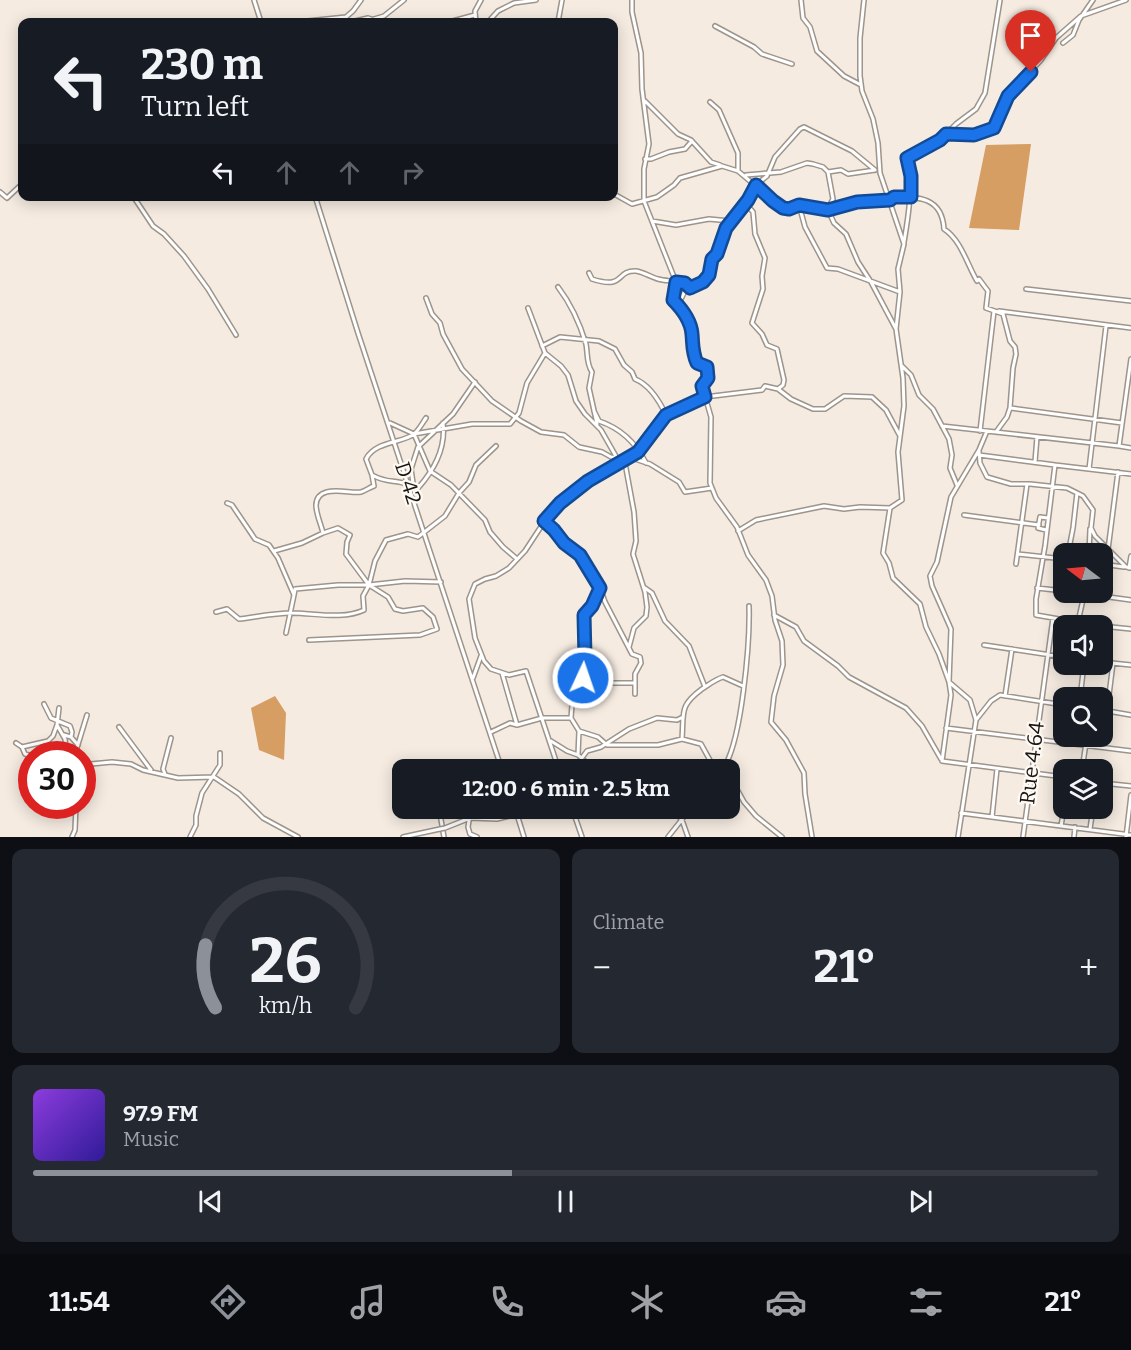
<!DOCTYPE html>
<html lang="en">
<head>
<meta charset="utf-8">
<style>
  body { margin:0; font-family:Bitter,serif; background:#242831; color:#f1f3f6; height:100vh; display:flex; flex-direction:column; font-size:22px; white-space:nowrap }
  * { box-sizing:border-box; margin:0 }
  p { font-size:20px; color:#9ea1a6 }
  .icon { flex:none; width:33px; height:33px; fill:none; stroke:currentColor; stroke-width:2; stroke-linecap:round; stroke-linejoin:round }
  .map { position:relative; height:837px; overflow:hidden }
  .side { display:flex; flex-direction:column; gap:12px; padding:12px; background:#0d0f14; flex:1 }
  .side>* { flex:none }
  .hud { position:absolute; left:18px; top:18px; width:600px; height:183px; border-radius:12px; box-shadow:0 3px 15px #0003; background:#171b24; color:#f1f3f6; overflow:hidden }
  .needle { width:39px; rotate:286deg }
  .tools { position:absolute; left:1053px; top:543px; display:grid; gap:12px }
  .tools a { display:grid; place-items:center; width:60px; height:60px; border-radius:12px; background:#171b24; box-shadow:0 3px 15px #0003; font-size:30px }
  .speed { position:absolute; left:18px; top:741px; display:flex; gap:12px; font-size:30px; font-weight:700; text-align:center }
  .speed>* { display:grid; place-content:center; width:78px; height:78px; border-radius:50%; background:#171b24; box-shadow:0 3px 15px #0003; line-height:1 }
  .speed .limit { border:9px solid #d22; background:#fff; color:#111 }
  .pin { position:absolute; display:grid; place-items:center; width:51px; height:51px; color:#fff; margin:-62px -26px; border-radius:50% 50% 50% 0; rotate:-45deg; box-shadow:0 0 6px #0007 }
  .pin .icon { rotate:45deg }
  .me { position:absolute; width:66px; margin:-33px; rotate:3deg; stroke-linejoin:round; filter:drop-shadow(0 0 4px #0008) }
  .turn { display:flex; align-items:center; gap:21px; height:126px; padding:0 24px; font-size:27px }
  .turn .icon { width:78px; height:78px; stroke-width:2.5 }
  .turn b { display:block; font-size:42px; line-height:51px }
  .lanes { display:flex; align-items:center; height:57px; padding:0 24px; background:#0003; justify-content:center; gap:30px; direction:ltr }
  .lanes .off { opacity:.35 }
  .big { font-size:45px; font-weight:700; line-height:1.1 }
  .side .tile { flex:1; display:flex; flex-direction:column; justify-content:center; gap:9px; min-width:0; padding:0 21px; border-radius:12px; background:#242831 }
  .side .dial { align-items:center; gap:0 }
  .dial svg { height:156px; overflow:visible; fill:none; stroke:#363941; stroke-width:7; stroke-linecap:round; text-anchor:middle }
  .dial text { fill:#f1f3f6; stroke:none }
  .song { display:flex; align-items:center; gap:18px }
  .cover { width:72px; height:72px; border-radius:9px; background:linear-gradient(135deg,hsl(270 70% 55%),hsl(250 70% 35%)) }
  .played { height:6px; border-radius:3px; background:linear-gradient(90deg,#8c9099 45%,#363941 45%) }
  .keys { display:flex; justify-content:space-around; direction:ltr }
  .heat { display:flex; justify-content:space-between; align-items:center; font-size:33px; direction:ltr }
  .side .tiles { flex:1; display:grid; gap:12px; grid-template-columns:1fr 1fr }
  .tile:last-child { grid-column:span 2 }
  .trip { position:absolute; left:392px; top:759px; width:348px; height:60px; border-radius:12px; background:#171b24; box-shadow:0 3px 15px #0003; font-weight:700; line-height:60px; text-align:center }
  .tab-bar { display:flex; height:96px; justify-content:space-around; align-items:center; background:#090b0e; color:#9ea1a6 }
  .tab-bar .icon { width:42px; height:42px }
  .tab-bar .active { color:#8c9099 }
  .tab-bar b { font-size:27px; color:#f1f3f6 }
  .map>svg:first-child { display:block }
</style>
</head>
<body>
<div class="map">
<svg width="1131" height="837" viewBox="0 0 1131 837">
  <rect width="100%" height="100%" fill="#f5ebe1"/>
  <!-- forest -->
  <path fill="#d69e62" d="M1031 144 1019 230 969 228 986 145Z
    M275 696 286 713 284 760 259 750 251 708Z"/>
  <g fill="none" stroke-linecap="round" stroke-linejoin="round">
    <!-- minor casing -->
    <g stroke="#9d948b" stroke-width="6">
      <path id="minor" d="M254 0 261 22
        M632 0V12L641 53 642 89 649 144 644 169V201L676 282 673 300C681 310 691 320 692 334 693 345 692 352 697 363L707 367 708 378 702 386 711 417 710 483 716 498 737 527 748 555 766 580 772 596 775 620 782 641 783 665 774 696 771 722 786 740 804 773 805 794 812 837
        M801 0 803 18 810 27 817 51 844 76 861 85
        M864 0 860 38V76L862 91 873 119 878 143 880 173 904 244 898 269 900 292 896 329 903 378 904 406 898 452 902 500 890 508 883 553 889 563 893 578 920 604 926 627 939 654 949 682 951 695 942 761
        M374 19 384 16 404 0
        M298 22 346 17 353 11 361 0
        M351 22 368 18 380 22
        M449 22 475 15
        M476 22 475 11 481 0
        M488 22 498 11 514 3 536 0
        M558 22 562 0
        M715 26 754 47 762 54 792 64
        M1063 43 1073 35 1079 20 1093 0
        M645 101 678 134 691 140 711 162 720 165
        M710 102 719 110 738 153V171
        M946 134 974 135 994 128 1008 96 1041 60 1056 38 1081 16 1126 0
        M645 159H651L669 152 685 149 692 141
        M828 172 841 170 848 174 875 170
        M746 175 781 172 807 163 813 164 823 167 828 172 833 199 827 210
        M0 192 7 198 22 184
        M614 194 632 204 657 197 674 185 680 178 722 166 738 171 782 208 789 209 799 205 824 210 857 202 890 200 894 197C919 197 942 197 944 229 961 240 967 264 977 281L979 279 988 291 986 308 1003 314 1010 341 1015 347 1016 354 1013 368 1010 408 1007 417 996 432
        M133 196 153 226 164 234 184 256 208 289 236 335
        M315 196 358 333 502 770
        M799 205 805 227 827 268 838 269 900 292
        M828 210 834 223 846 234 858 262 871 282 896 329
        M652 221 676 225 709 219 730 221
        M904 242C909 213 913 187 907 158L940 140 956 124 976 109 985 93 1000 0
        M589 273 592 279C626 290 615 270 636 271 643 272 651 277 658 279 669 282 682 280 690 288
        M558 287C571 304 580 324 586 344 588 354 586 363 592 372L589 388 597 424
        M1026 289 1131 301
        M426 298 432 314 440 323 443 334 462 369 492 401 521 421 541 432 564 435 579 447 602 452 611 457 635 459 650 464 679 482 685 492 712 488
        M680 301 685 291 696 283 703 282 709 275 712 259 717 254 725 228 748 200
        M528 308 545 353 561 366 568 375 576 401 585 414 601 430 617 458 625 463 634 512 636 541 633 554 645 592 647 607 646 616 634 628 629 647
        M999 311 1131 328
        M542 346 560 337 599 341 615 349 624 365 632 372 635 379C650 385 659 400 666 415
        M902 366 911 375 919 395 933 409 949 439 952 455 950 468 957 485
        M778 389 783 385 784 380 777 349 767 345 762 334 752 323 763 289 762 276 765 258 755 234 753 212 747 205 748 196 756 185 767 176 775 157 800 129 804 127 852 151 875 170
        M1011 408 1122 423
        M594 411 599 421C620 428 636 443 646 463
        M426 418C423 422 419 430 414 434 403 443 375 441 366 459L372 475C388 484 395 479 409 485L413 483 411 469 418 447 453 414 475 382
        M390 423 414 434 472 424H510L519 413 527 383 545 353
        M942 426 1119 446 1131 359
        M980 431 994 311
        M414 434 430 471 451 485 485 520 490 532 503 547 517 559
        M1119 446 1131 448
        M979 451 980 463 987 477 1011 484H1030L1067 488 1083 496 1093 510 1091 528 1095 536 1126 567 1131 568
        M979 455 1055 465
        M1035 462 1037 437
        M1089 469 1106 326
        M413 483 415 488H418C434 470 446 447 443 423
        M227 503 232 505 255 539 269 545 278 558 294 595 286 633
        M964 515 1039 525
        M544 521 554 529 564 543 580 555 599 585 605 602 632 654 640 657 641 663 635 674V694
        M1046 530 1038 528 1040 517 1048 518
        M738 531 756 520 824 506 844 509 860 507 890 508
        M274 551 302 543 323 533
        M1018 554 1064 559
        M1068 554 1073 528 1077 493
        M1089 554 1090 529
        M1016 564 1027 484
        M1102 564 1124 567
        M1106 565 1118 472
        M1129 568 1131 556
        M441 582 405 581 369 585 375 561 386 540 408 534 418 537 445 516 459 493 469 482 476 465 496 446
        M645 588 652 593 665 621 689 646 705 687
        M1037 588 1064 591
        M1057 590 1064 568
        M1072 592 1131 600
        M294 595 295 589 338 585H369L346 554 347 542 350 535 338 528 323 533C321 524 316 514 316 505 317 483 349 494 361 492 365 491 370 487 374 486L372 475
        M216 612 227 609 239 619C256 617 274 613 292 613 314 613 343 620 364 610L363 596 369 585 388 597 395 609 403 611 423 608 433 617 437 629 420 635 309 640
        M774 615 796 627 804 641 838 666 849 677 906 708 922 726 941 759
        M1078 622 1084 595
        M1099 626 1036 615V599L1045 546 1055 465 1131 474
        M1102 626 1131 629
        M984 645 1064 657
        M1102 662 1131 665
        M502 673 517 725
        M473 678 481 656
        M583 683H635
        M1005 696 1012 649
        M1080 698 1084 664
        M44 704 51 718 70 726 72 732 71 737
        M59 708 57 725 65 739 66 748 69 754
        M1102 710 1131 715
        M1107 711 1113 663
        M571 718 572 705 583 678 585 657 584 615 592 606 600 590
        M976 720 991 701 1000 695 1064 705
        M119 727 151 770
        M946 728 1131 751
        M491 732 510 723 517 725 542 718H571L579 731 598 737 607 745H658L682 739 701 744 712 764 721 770
        M64 735 71 737 78 745
        M682 739C684 712 679 706 702 689 710 684 714 680 723 677L743 686
        M551 741 567 751 578 755 595 770
        M16 743 22 747 25 754 32 756
        M22 747 48 741 53 736 57 725
        M75 754 87 715
        M578 755 579 731
        M942 761 1064 777
        M82 762 91 764 112 762 131 764 143 770 178 778 214 777 239 794 263 818 298 837
        M559 770 526 671 509 675 491 669 484 661 475 638 469 599 475 584 485 579 496 576 509 568 525 551 550 513 588 481 638 452 666 415 705 397 762 390 765 386 778 389 791 399 813 409H825L844 396 872 397 886 410 900 436
        M573 770 587 751 601 747 629 729 657 718 677 720 683 717
        M722 770C742 745 750 640 749 606
        M1082 770 1087 736
        M165 774 163 769 171 738
        M729 775 744 802 756 816 782 837
        M1102 783 1131 786
        M439 808 444 837
        M471 808 468 827 470 834 477 837
        M515 808 524 837
        M572 808 582 837
        M671 808 682 820 688 837
        M961 813 1131 835
        M992 817 997 769
        M1061 826 1064 808
        M445 828 470 818 497 819 544 808
        M1090 829 1093 808
        M72 837 75 830 76 806
        M190 837 196 825V816L202 793 220 765V753
        M403 837 440 829
        M668 837 691 808
        M958 837 976 720 970 700 949 682 951 629 932 586 930 576 937 562 951 497 979 450 987 431
        M1023 837 1053 618
        M1074 837 1075 827
        M1126 837 1131 795"/>
    </g>
    <!-- minor -->
    <use href="#minor" stroke="#fff" stroke-width="3"/>
    <!-- minor-bridge casing -->
    <g stroke="#9d948b" stroke-width="6" stroke-linecap="butt">
      <path id="minor-bridge" d="M440 829 445 828"/>
    </g>
    <!-- minor-bridge -->
    <use href="#minor-bridge" stroke="#fff" stroke-width="3"/>
  </g>
  <g fill="none" stroke-linecap="round" stroke-linejoin="round">
    <!-- route casing -->
    <g stroke="#114b97" stroke-width="15">
      <path id="route" d="M583 678 585 657 584 615 592 606 600 588 580 555 564 543 554 530 544 521 560 503 588 481 638 452 666 415 705 397 702 386 708 378 707 367 697 363C692 352 693 345 692 334 691 321 682 309 673 300L676 282 685 283 690 288 703 282 709 275 712 259 717 254 726 228 748 200 756 185 773 201 783 208 789 209 799 205 828 210 857 202 890 200 894 197H911V176L907 158 940 140 946 134 974 135 994 128 1008 96 1031 72"/>
    </g>
    <!-- route -->
    <use href="#route" stroke="#1a73e8" stroke-width="10"/>
  </g>
  <g text-anchor="middle" dominant-baseline="central" stroke-width="4.5" stroke-linejoin="round" paint-order="stroke">
    <!-- street labels -->
    <g font-size="21" fill="#191613" stroke="#fff9f3">
      <text transform="translate(408 483) rotate(72)">D 42</text>
      <text transform="translate(1032 763) rotate(-83)">Rue 4.64</text>
    </g>
  </g>
</svg>
<div class="tools">
<a><svg class="needle" viewBox="-14 -14 28 28"><path d="M0-13l5 13h-10z" fill="#e53935"/><path d="M0 13l5-13h-10z" fill="#9ea1a6"/></svg></a>
<a><svg class="icon" aria-label="sound" viewBox="0 0 24 24"><path d="M4 9h4l5-4v14l-5-4H4zM17 9q2 3 0 6"/></svg></a>
<a><svg class="icon" aria-label="search" viewBox="0 0 24 24"><circle cx="10" cy="10" r="6"/><path d="M15 15l6 6"/></svg></a>
<a><svg class="icon" aria-label="layers" viewBox="0 0 24 24"><path d="M12 4l9 5-9 5-9-5zM3 14l9 5 9-5"/></svg></a>
</div>
<div class="speed"><div class="limit">30</div></div>
<div class="pin" style="left:1031px;top:72px;background:#d93025"><svg class="icon" aria-label="arrive" viewBox="0 0 24 24"><path d="M6 21V4h12l-3 4 3 4H6"/></svg></div>
<svg class="me" style="left:583px;top:678px" viewBox="-20 -20 40 40"><circle r="17" fill="#1a73e8" stroke="#fff" stroke-width="3"/><path d="M0-11L8 9 0 5-8 9z" fill="#fff"/></svg>
<div class="trip">12:00 · 6 min · 2.5 km</div>
<div class="hud">
<div class="turn"><svg class="icon" aria-label="left" viewBox="0 0 24 24"><path d="M17 20v-9H6M10 6l-5 5 5 5"/></svg><div><b>230 m</b>Turn left</div></div>
<div class="lanes"><svg class="icon" aria-label="left" viewBox="0 0 24 24"><path d="M17 20v-9H6M10 6l-5 5 5 5"/></svg><svg class="icon off" aria-label="ahead" viewBox="0 0 24 24"><path d="M12 20V5M6 11l6-6 6 6"/></svg><svg class="icon off" aria-label="ahead" viewBox="0 0 24 24"><path d="M12 20V5M6 11l6-6 6 6"/></svg><svg class="icon off" aria-label="right" viewBox="0 0 24 24"><path d="M7 20v-9h11M14 6l5 5-5 5"/></svg></div>
</div>
</div>
<section class="side">
<div class="tiles">
<div class="tile dial"><svg viewBox="0 0 100 80">
<path d="M14 69A42 42 0 1 1 86 69"/>
<path d="M14 69A42 42 0 0 1 9 37" stroke="#8c9099"/>
<text x="50" y="56" font-size="32" font-weight="700">26</text>
<text x="50" y="72" font-size="11">km/h</text>
</svg></div>
<div class="tile"><p>Climate</p>
<div class="heat"><a>−</a><b class="big">21°</b><a>+</a></div>
</div>
<div class="tile">
<div class="song"><i class="cover"></i><div><b>97.9 FM</b><p>Music</p></div></div>
<div class="played"></div>
<div class="keys"><svg class="icon" aria-label="previous" viewBox="0 0 24 24"><path d="M18 5L8 12l10 7zM5 5v14"/></svg><svg class="icon" aria-label="pause" viewBox="0 0 24 24"><path d="M8 5v14M16 5v14"/></svg><svg class="icon" aria-label="next" viewBox="0 0 24 24"><path d="M6 5l10 7-10 7zM19 5v14"/></svg></div>
</div>
</div>
</section>
<nav class="tab-bar">
<b>11:54</b>
<svg class="icon active" aria-label="directions" viewBox="0 0 24 24"><path d="M12 3l9 9-9 9-9-9zM9 14v-3h6M13 9l2 2-2 2"/></svg>
<svg class="icon" aria-label="music" viewBox="0 0 24 24"><path d="M9 18V5l10-2v13"/><circle cx="6" cy="18" r="3"/><circle cx="16" cy="16" r="3"/></svg>
<svg class="icon" aria-label="phone" viewBox="0 0 24 24"><path d="M5 4h4l2 5-3 2q2 4 5 5l2-3 5 2v4C11 20 4 13 5 4z"/></svg>
<svg class="icon" aria-label="climate" viewBox="0 0 24 24"><path d="M12 3v18M4 7l16 10M4 17L20 7"/></svg>
<svg class="icon" aria-label="car" viewBox="0 0 24 24"><path d="M5 17H2v-5l4-1 3-4h7l3 4 3 1v5h-3M9 17h6M6 11h13"/><circle cx="7" cy="17" r="2"/><circle cx="17" cy="17" r="2"/></svg>
<svg class="icon" aria-label="filters" viewBox="0 0 24 24"><path d="M4 7h16M4 17h16"/><circle cx="9" cy="7" r="2"/><circle cx="15" cy="17" r="2"/></svg>
<b>21°</b>
</nav>
</body>
</html>
